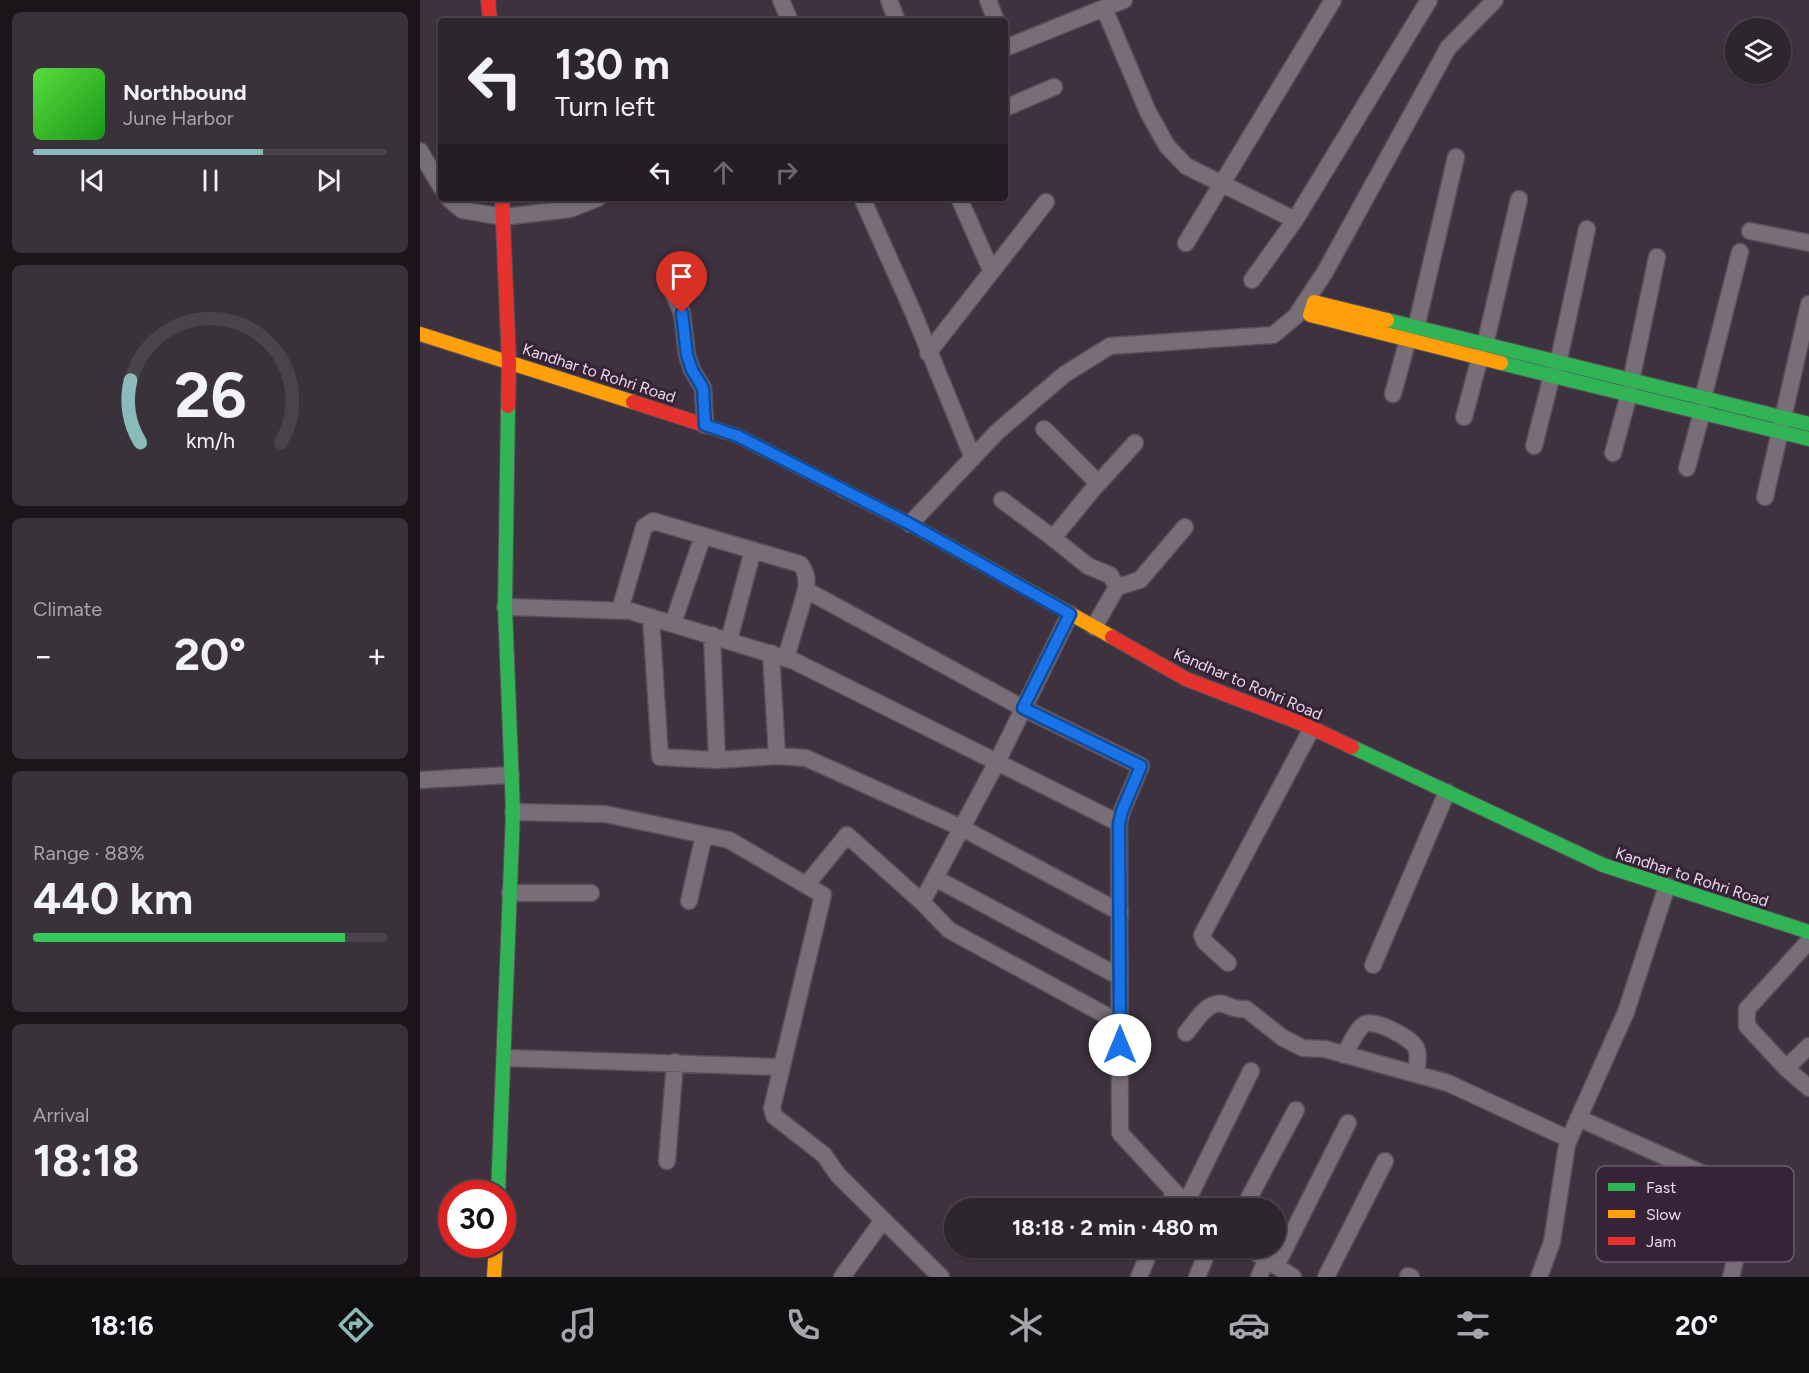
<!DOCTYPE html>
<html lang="en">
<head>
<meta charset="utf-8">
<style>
  body { margin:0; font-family:Figtree,sans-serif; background:#3a323a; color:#f1f3f6; height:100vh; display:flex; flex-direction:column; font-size:22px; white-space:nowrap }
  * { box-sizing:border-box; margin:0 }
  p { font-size:20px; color:#a7a5aa }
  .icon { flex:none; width:33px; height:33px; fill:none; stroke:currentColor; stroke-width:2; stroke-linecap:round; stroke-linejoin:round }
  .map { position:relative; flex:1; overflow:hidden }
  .panel { display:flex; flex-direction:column; gap:12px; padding:12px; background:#191519; width:420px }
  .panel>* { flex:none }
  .banner { position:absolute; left:18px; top:18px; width:570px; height:183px; border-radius:6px; box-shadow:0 2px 4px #0004,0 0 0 2px #49434a; background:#2e262e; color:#f1f3f6; overflow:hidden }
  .controls { position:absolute; left:1305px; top:18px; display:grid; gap:12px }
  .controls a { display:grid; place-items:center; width:66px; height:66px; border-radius:50%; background:#2e262e; box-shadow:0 2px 4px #0004,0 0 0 2px #49434a; font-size:30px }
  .speed { position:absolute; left:18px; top:1180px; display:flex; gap:12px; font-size:30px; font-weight:700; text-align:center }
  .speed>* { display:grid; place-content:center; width:78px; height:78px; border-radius:50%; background:#2e262e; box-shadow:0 2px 4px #0004,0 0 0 2px #49434a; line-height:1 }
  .speed .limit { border:9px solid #d22; background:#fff; color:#111 }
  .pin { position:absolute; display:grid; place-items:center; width:51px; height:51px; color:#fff; margin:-62px -26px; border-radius:50% 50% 50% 0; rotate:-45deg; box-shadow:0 0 6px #0007 }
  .pin .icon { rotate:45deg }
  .me { position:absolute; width:66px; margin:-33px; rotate:0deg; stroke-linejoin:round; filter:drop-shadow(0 0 4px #0008) }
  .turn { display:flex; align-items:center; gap:21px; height:126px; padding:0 18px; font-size:27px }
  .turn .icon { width:78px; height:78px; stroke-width:2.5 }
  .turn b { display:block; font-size:42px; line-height:51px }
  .lanes { display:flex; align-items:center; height:57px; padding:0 18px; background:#0003; justify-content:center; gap:30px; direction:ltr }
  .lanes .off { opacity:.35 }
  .big { font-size:45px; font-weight:700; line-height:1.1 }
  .panel .tile { flex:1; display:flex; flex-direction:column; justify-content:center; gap:9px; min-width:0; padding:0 21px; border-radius:9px; background:#3a323a }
  .panel .dial { align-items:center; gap:0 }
  .dial svg { height:156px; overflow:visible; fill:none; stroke:#49434a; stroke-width:7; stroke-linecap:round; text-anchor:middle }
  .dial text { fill:#f1f3f6; stroke:none }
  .song { display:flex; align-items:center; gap:18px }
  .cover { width:72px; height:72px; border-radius:9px; background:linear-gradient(135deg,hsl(110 70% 55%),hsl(120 70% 35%)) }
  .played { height:6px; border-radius:3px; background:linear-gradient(90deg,#8bbbb9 65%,#49434a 65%) }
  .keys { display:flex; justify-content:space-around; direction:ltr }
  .heat { display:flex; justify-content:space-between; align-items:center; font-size:33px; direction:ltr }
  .charge { height:9px; border-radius:4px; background:linear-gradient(90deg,#34c759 88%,#49434a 0) }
  .trip { position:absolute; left:524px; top:1198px; width:342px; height:60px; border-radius:30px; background:#2e262e; box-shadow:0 2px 4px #0004,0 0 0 2px #49434a; font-weight:700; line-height:60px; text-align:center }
  .tabs { display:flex; height:96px; justify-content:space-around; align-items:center; background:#120f12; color:#a7a5aa }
  .tabs .icon { width:42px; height:42px }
  .tabs .current { color:#8bbbb9 }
  .tabs b { font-size:27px; color:#f1f3f6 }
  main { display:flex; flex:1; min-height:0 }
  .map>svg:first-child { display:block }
</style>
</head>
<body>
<main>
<section class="panel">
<div class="tile">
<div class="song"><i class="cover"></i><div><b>Northbound</b><p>June Harbor</p></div></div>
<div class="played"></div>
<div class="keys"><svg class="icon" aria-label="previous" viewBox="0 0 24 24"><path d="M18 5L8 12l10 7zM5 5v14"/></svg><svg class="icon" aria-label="pause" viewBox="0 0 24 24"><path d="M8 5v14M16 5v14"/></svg><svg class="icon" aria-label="next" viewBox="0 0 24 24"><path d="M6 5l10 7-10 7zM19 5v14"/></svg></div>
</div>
<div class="tile dial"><svg viewBox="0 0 100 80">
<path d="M14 69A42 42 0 1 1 86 69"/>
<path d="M14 69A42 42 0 0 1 9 37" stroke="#8bbbb9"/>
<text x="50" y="56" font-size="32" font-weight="700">26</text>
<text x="50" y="72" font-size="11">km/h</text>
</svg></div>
<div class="tile"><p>Climate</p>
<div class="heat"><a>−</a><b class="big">20°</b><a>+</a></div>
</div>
<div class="tile"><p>Range · 88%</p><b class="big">440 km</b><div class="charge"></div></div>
<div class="tile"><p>Arrival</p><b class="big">18:18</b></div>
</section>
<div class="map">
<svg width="1389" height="1277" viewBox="0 0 1389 1277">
  <rect width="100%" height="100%" fill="#3d323e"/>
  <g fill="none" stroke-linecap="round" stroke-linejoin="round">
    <!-- street casing -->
    <g stroke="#574e58" stroke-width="19">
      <path id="street" d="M361 0 370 21
        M469 0 477 21
        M568 0 576 21
        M684 8 728 112 747 146 766 166 875 220
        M585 48 704 0
        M585 108 634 87
        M0 151 21 187
        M28 198 42 210 84 217 150 209 178 198
        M442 198 493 312 553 458
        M539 198 571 270
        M1330 231 1389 243
        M766 243 913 0
        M832 280 875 220 1009 0
        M254 295 262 313 267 355 272 370 283 388 285 425
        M996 328 1036 157
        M1065 345 1099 199
        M508 353 626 202
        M1138 364 1167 229
        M1211 381 1237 257
        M973 394 988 339
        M1283 398 1320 252
        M1044 417 1060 357
        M624 429 678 483
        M1114 446 1132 375
        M1193 453 1209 394
        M1267 468 1282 412
        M1345 497 1389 304
        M582 500 633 538
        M490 524 577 432 645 374 690 346 853 335 876 316 905 272 1028 48 1075 0
        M697 587 720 580 765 527
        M386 590 603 708 721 766 702 811 699 823 700 1133 760 1198 774 1209
        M85 607 210 611 374 661 699 823
        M200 610 224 527 233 521 380 564C387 573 387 579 386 590L366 658
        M231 617 240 757 297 760 357 756 386 758 542 828 700 912
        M253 623 283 536
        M674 627 697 587 690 575 668 566 633 538 674 488 715 443
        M292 635 297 760
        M309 640 333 550
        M351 653 357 756
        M0 780 91 775
        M93 812 185 814 309 840 403 895 352 1108 354 1116 404 1155 418 1175 521 1277
        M515 878 700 977
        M387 884 427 835 502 902 529 930 700 1023
        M90 893H171
        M269 901 284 835
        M502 902 577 762 650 614
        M1389 941 1327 1009V1026L1366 1068 1389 1088
        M808 963 785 942 782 935 892 728
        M953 965 1027 792
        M766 1033C775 1023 787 1000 803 1004 812 1007 816 1010 826 1009L863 1038 883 1048 905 1049 1028 1083 1149 1139
        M924 1055C930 1046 936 1029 945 1024 955 1019 989 1037 995 1046 1000 1054 997 1065 996 1074
        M85 1058 361 1067
        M1366 1068 1389 1046
        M1158 1118 1340 1199 1327 1236 1316 1257 1311 1277
        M247 1161 255 1062
        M766 1203 831 1071
        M747 1209 754 1192
        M823 1209 876 1110
        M829 1248 873 1277
        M856 1266 928 1123
        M988 1276 991 1277
        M422 1277 463 1220
        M719 1277 731 1248
        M777 1277 789 1248
        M839 1277 846 1260
        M906 1277 965 1161
        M1119 1277 1132 1242 1147 1144 1206 1012 1247 886"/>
    </g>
    <!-- fast casing -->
    <g stroke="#574e58" stroke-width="16">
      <path id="fast" d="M967 320 1389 424
        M1081 363 1389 439
        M932 747 1183 865 1389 932
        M78 1194 93 812 85 607 88 406"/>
    </g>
    <!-- slow casing -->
    <g stroke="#574e58" stroke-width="16">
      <path id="slow" d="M967 320 894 302 890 315 1081 363
        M0 334 213 402
        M421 489 490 524 692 637
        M74 1277 76 1245"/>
    </g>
    <!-- jam casing -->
    <g stroke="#574e58" stroke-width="16">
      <path id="jam" d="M68 0 70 21
        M82 198 89 361 88 406
        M213 402 318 436 421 489
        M692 637 766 679 888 726 932 747"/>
    </g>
    <!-- street -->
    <use href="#street" stroke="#776e77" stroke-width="16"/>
    <!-- fast -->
    <use href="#fast" stroke="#30b455" stroke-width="14"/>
    <!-- slow -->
    <use href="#slow" stroke="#ff9f0a" stroke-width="14"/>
    <!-- jam -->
    <use href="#jam" stroke="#e5322d" stroke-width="14"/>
  </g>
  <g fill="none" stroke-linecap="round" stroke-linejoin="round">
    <!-- route casing -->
    <g stroke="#114b97" stroke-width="15">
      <path id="route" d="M262 313 267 355 272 370 283 388 285 425 318 436 490 524 650 614 603 708 721 766 702 811 699 824 700 1045"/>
    </g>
    <!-- route -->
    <use href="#route" stroke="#1a73e8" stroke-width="10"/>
  </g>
  <g text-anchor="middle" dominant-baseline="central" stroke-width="6" stroke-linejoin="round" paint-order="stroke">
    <!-- street labels -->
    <g font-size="16" fill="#e7dae8" stroke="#372338">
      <text transform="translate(179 373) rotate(18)">Kandhar to Rohri Road</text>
      <text transform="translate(828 684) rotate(23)">Kandhar to Rohri Road</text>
      <text transform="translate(1272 877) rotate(18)">Kandhar to Rohri Road</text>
    </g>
  </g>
  <!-- legend -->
  <rect x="1176" y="1166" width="198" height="96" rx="9" fill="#372338" stroke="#6c5a6d" stroke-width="1.5"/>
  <rect x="1188" y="1183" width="27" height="8" fill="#30b455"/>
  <rect x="1188" y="1210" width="27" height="8" fill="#ff9f0a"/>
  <rect x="1188" y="1237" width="27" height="8" fill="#e5322d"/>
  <g font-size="16" fill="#e7dae8">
    <text x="1226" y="1193">Fast</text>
    <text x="1226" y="1220">Slow</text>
    <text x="1226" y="1247">Jam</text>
  </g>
</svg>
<div class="controls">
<a><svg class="icon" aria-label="layers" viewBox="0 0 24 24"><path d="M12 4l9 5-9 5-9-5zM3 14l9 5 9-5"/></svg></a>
</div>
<div class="speed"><div class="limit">30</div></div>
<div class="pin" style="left:262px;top:313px;background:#d93025"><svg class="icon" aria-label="arrive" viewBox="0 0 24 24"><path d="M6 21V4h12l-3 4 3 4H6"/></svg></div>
<svg class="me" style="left:700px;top:1045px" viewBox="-20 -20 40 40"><circle r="19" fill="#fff"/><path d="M0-13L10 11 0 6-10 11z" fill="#1a73e8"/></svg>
<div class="trip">18:18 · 2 min · 480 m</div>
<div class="banner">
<div class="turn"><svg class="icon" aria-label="left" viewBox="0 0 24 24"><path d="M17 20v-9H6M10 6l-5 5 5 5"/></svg><div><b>130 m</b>Turn left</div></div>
<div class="lanes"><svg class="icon" aria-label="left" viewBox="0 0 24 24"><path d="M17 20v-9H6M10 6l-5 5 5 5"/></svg><svg class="icon off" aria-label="ahead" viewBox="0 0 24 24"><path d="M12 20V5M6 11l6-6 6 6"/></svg><svg class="icon off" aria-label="right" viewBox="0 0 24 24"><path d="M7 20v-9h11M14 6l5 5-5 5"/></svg></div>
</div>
</div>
</main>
<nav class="tabs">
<b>18:16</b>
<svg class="icon current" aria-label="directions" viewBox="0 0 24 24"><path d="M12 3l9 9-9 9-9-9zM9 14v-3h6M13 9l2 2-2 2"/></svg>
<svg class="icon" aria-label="music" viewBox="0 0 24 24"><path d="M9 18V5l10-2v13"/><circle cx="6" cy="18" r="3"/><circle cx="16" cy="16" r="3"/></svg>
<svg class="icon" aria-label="phone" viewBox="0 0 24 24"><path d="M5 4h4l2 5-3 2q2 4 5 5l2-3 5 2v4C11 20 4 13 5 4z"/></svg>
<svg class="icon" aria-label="climate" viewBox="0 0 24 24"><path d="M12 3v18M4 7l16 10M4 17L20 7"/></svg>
<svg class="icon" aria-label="car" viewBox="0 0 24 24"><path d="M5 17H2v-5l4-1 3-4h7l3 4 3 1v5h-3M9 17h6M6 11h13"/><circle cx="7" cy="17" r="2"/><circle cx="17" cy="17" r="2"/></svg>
<svg class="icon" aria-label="filters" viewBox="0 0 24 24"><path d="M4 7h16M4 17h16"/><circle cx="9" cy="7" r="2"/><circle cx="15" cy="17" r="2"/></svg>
<b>20°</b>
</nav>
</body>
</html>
